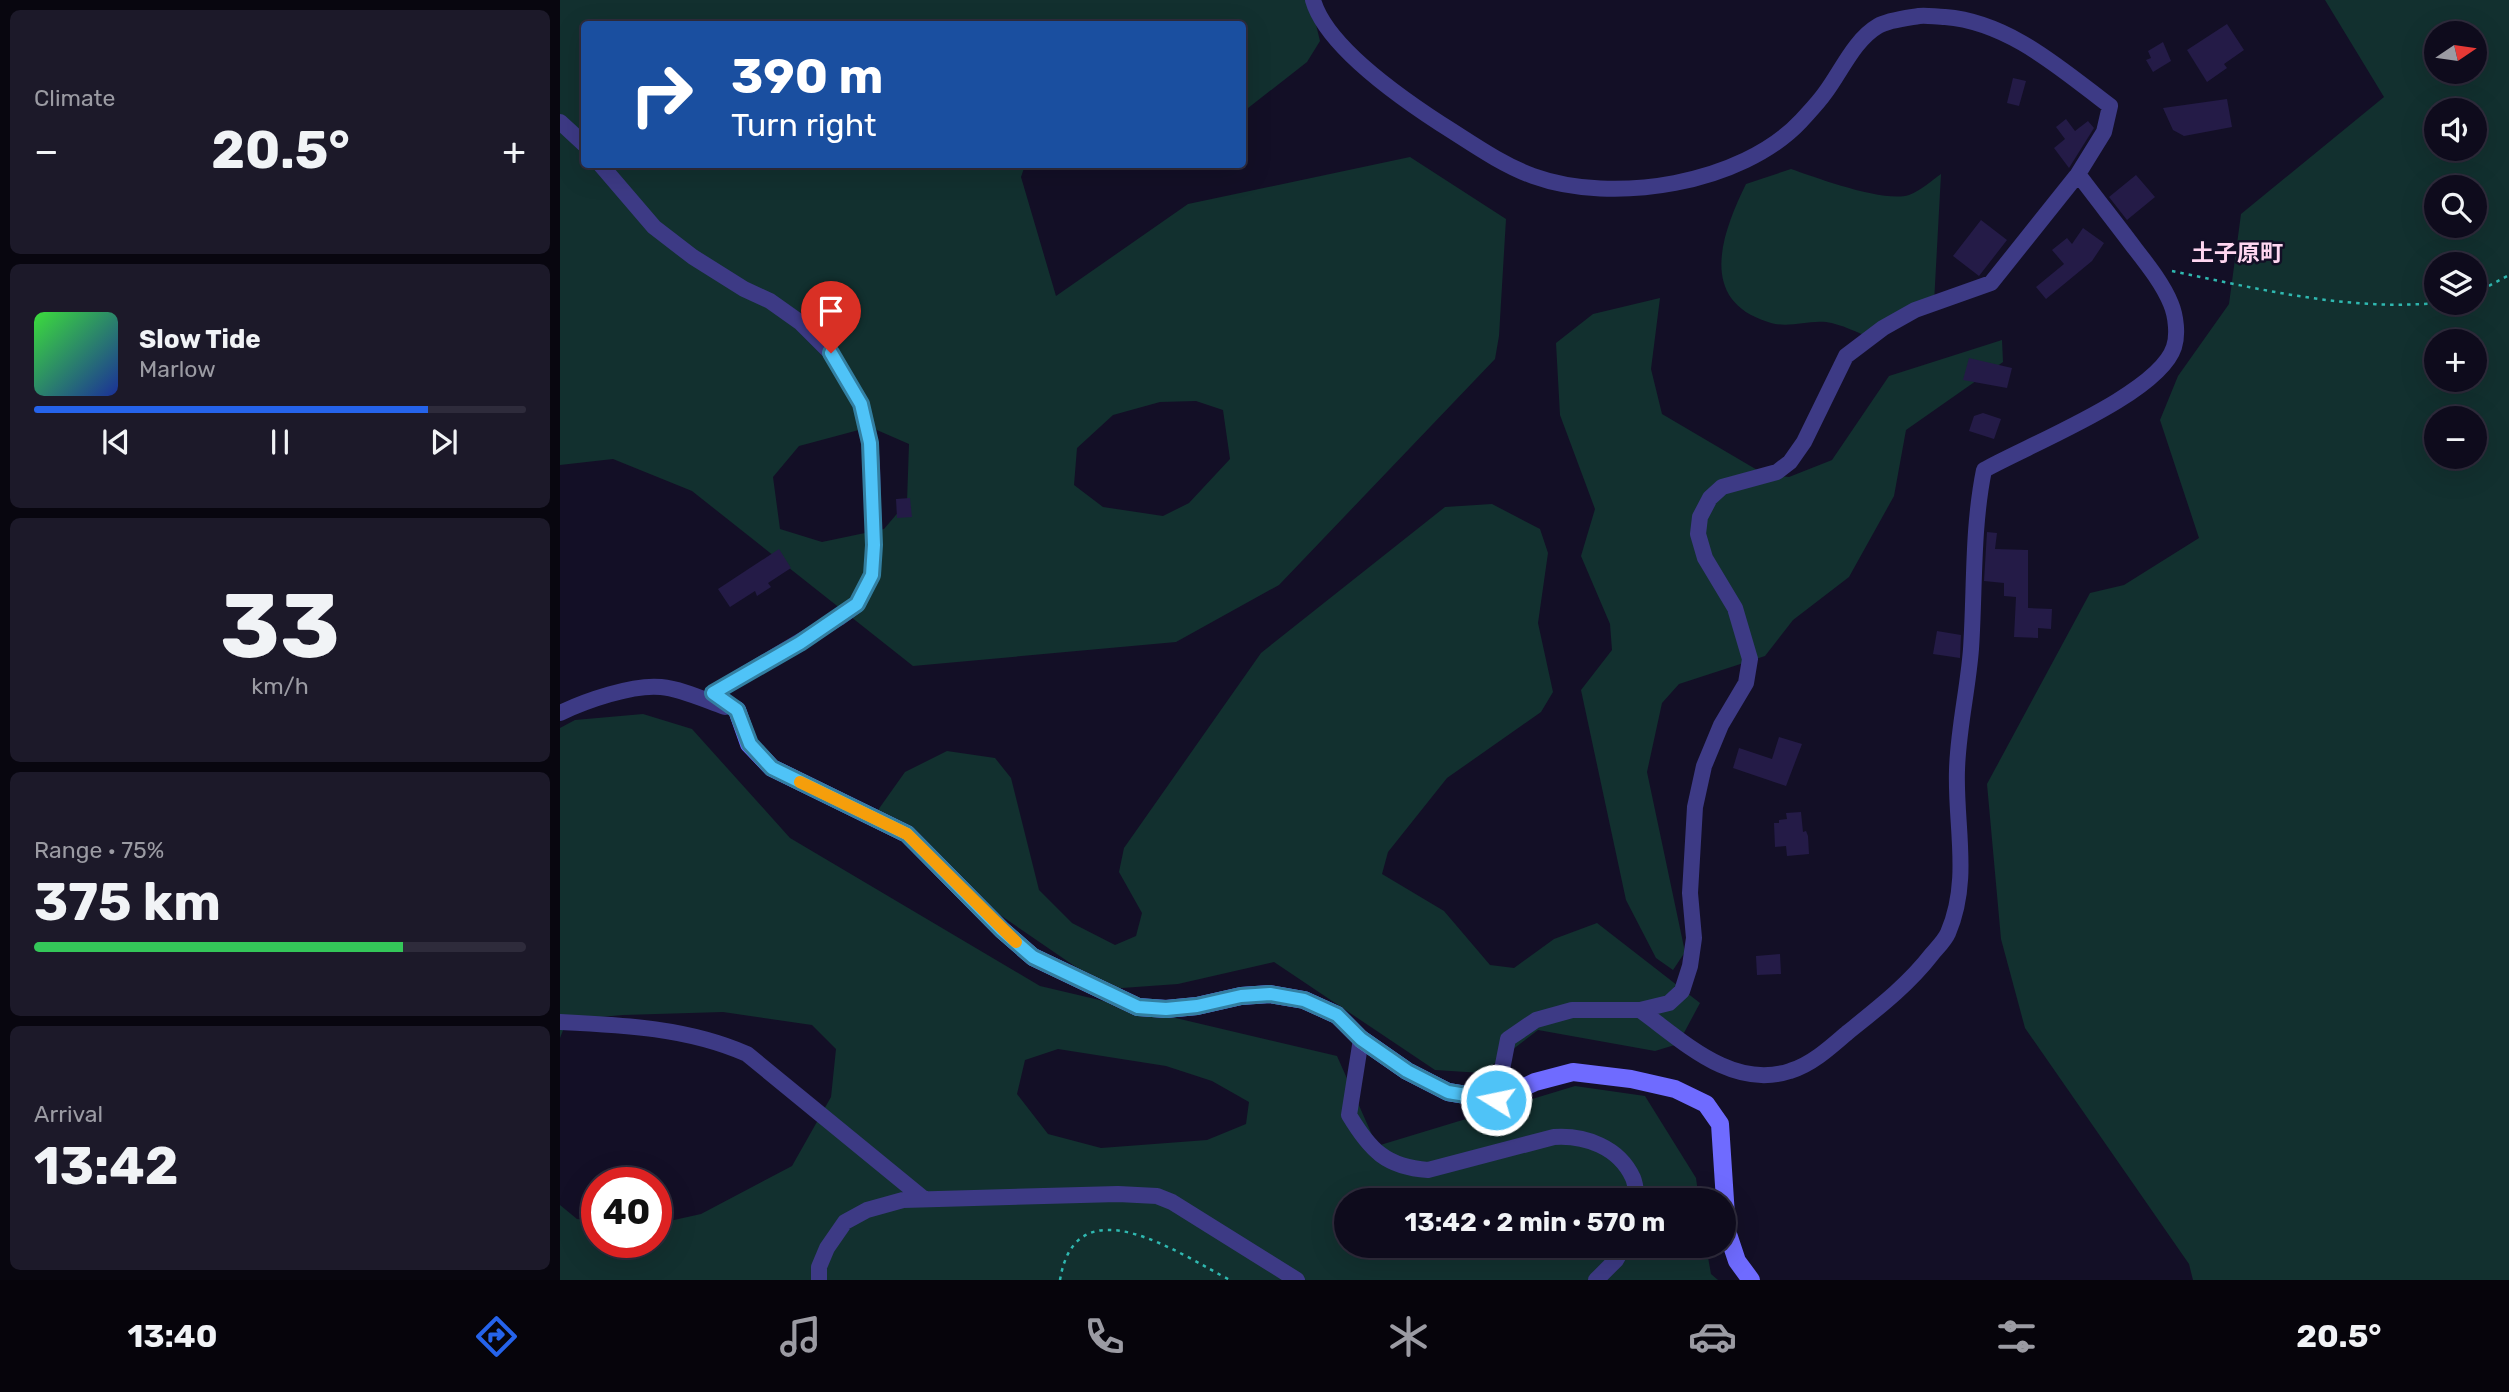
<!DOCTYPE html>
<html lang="en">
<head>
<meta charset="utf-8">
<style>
  body { margin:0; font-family:Rubik,"Noto Sans JP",sans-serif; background:#1c1929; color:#f1f3f6; height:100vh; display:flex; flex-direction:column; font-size:26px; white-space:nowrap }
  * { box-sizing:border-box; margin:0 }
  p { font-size:23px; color:#9b9ba3 }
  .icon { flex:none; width:38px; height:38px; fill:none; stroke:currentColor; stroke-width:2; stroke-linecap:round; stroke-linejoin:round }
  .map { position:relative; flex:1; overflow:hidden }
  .panel { display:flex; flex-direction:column; gap:10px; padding:10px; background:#08060f; width:560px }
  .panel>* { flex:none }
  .banner { position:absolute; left:21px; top:21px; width:665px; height:147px; border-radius:7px; box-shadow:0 7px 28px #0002,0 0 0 2px #2e2b3b; background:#1a4fa0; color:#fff; overflow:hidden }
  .needle { width:46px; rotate:77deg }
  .buttons { position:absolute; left:1864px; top:21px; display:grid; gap:14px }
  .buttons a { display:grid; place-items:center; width:63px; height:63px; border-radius:50%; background:#0e0b1c; box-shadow:0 7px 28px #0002,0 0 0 2px #2e2b3b; font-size:35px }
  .speed { position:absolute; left:21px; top:1167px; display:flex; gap:14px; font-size:35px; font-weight:700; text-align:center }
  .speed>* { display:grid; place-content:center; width:91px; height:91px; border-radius:50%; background:#0e0b1c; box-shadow:0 7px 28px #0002,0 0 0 2px #2e2b3b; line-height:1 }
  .speed .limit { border:10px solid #d22; background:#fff; color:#111 }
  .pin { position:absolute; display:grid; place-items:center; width:60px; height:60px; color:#fff; margin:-72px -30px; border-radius:50% 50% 50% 0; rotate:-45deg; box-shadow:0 0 7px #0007 }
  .pin .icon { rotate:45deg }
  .me { position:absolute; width:77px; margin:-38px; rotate:280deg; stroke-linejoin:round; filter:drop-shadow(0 0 5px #0008) }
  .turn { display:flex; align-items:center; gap:24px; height:147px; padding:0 35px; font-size:32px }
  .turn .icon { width:91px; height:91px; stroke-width:2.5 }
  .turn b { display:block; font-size:49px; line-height:60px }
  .big { font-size:52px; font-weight:700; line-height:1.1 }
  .panel .tile { flex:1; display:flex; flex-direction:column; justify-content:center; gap:10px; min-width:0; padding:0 24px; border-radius:10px; background:#1c1929 }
  .panel .dial { align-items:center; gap:0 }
  .dial b { font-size:91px; line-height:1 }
  .song { display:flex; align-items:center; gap:21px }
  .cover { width:84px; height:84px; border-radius:10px; background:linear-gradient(135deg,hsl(120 70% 55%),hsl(230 70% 35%)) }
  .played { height:7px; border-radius:4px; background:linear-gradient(90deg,#2563eb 80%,#2e2b3b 80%) }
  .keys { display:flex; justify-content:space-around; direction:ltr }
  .heat { display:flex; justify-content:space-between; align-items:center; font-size:38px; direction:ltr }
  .charge { height:10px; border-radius:5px; background:linear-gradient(90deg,#34c759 75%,#2e2b3b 0) }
  .trip { position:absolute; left:774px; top:1188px; width:402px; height:70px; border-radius:35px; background:#0e0b1c; box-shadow:0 7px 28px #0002,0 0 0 2px #2e2b3b; font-weight:700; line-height:70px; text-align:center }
  .menu { display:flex; height:112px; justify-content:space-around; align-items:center; background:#06040b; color:#9b9ba3 }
  .menu .icon { width:49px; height:49px }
  .menu .active { color:#2563eb }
  .menu b { font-size:32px; color:#f1f3f6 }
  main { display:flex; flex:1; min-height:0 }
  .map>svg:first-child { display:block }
</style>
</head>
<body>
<main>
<section class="panel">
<div class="tile"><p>Climate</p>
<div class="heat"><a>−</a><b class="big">20.5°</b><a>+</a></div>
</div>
<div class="tile">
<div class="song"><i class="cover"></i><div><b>Slow Tide</b><p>Marlow</p></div></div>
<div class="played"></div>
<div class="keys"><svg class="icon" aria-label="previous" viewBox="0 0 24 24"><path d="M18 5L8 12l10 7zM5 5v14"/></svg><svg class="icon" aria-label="pause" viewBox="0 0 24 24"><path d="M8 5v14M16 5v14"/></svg><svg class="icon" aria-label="next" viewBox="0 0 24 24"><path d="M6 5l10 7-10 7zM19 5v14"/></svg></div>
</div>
<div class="tile dial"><b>33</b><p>km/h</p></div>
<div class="tile"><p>Range · 75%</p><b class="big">375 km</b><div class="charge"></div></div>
<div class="tile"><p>Arrival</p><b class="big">13:42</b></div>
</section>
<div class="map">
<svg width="1949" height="1280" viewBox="0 0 1949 1280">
  <rect width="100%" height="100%" fill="#130f26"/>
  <!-- green -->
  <path fill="#12302f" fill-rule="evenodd" d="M0 0H750L760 41 747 62 683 112 682 24H24V164L465 165 461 177 496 296 628 204 850 157 946 219 939 336 935 359 719 585 616 642 353 666 132 491 53 459 0 465ZM636 401 663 410 670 459 629 503 603 516 543 507 514 485 517 448 553 415 600 402ZM310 427 349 444 347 502 324 529 262 542 220 529 213 477 239 446Z
    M1765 0H1949V1280H1633L1629 1264 1465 1028 1441 939 1427 784 1530 593 1564 585 1639 538 1600 420 1618 376 1669 304 1681 214 1824 97ZM1914 33V72H1876V33ZM1876 110H1914V149H1876ZM1876 187H1914V226H1876ZM1914 264V303H1876V264ZM1914 341V380H1876V341ZM1914 418V457H1876V418Z
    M1231 169C1257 178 1324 203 1349 195 1360 191 1371 181 1381 174L1374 303 1312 338C1298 333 1281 324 1266 322 1246 320 1228 329 1208 322 1137 300 1162 233 1186 184Z
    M1100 298 1091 369 1102 414 1204 474 1229 477 1272 460 1329 376 1442 340 1443 362 1346 430 1334 496 1289 577 1233 620 1205 656 1119 684 1102 703 1087 772 1125 952 1113 970 1096 958 1066 900 1021 690 1052 650 1050 624 1021 556 1035 509 1000 415 996 343 1033 314Z
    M932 504 980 529 988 553 978 623 993 692 981 712 887 778 828 852 822 874 884 911 930 965 954 968 994 939 1037 923 1140 1003 1118 1044 1095 1051 978 1030 922 1073 875 1070 714 962 618 984 548 989 383 876 318 810 345 772 387 751 435 758 451 778 479 890 512 923 555 945 576 936 582 913 559 872 564 848 701 653 885 507Z
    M83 714 132 729 230 838 480 986 777 1056 817 1146 1015 1086 1085 1096 1136 1178 1139 1200H786V1246H1146L1151 1274 1158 1280H0V1205L17 1219 37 1221V1242H96V1224L141 1214 232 1166 271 1097 276 1049 252 1025 163 1012 63 1015 7 1020 0 1038V728L15 720ZM498 1049 606 1066 652 1081 689 1102 686 1124 647 1140 541 1148 488 1134 457 1094 465 1060Z"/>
  <!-- building -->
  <path fill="#241b47" d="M1667 24 1684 50 1664 64 1667 68 1647 82 1627 50Z
    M1603 42 1611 61 1593 72 1586 60 1591 58 1588 51Z
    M1453 78 1466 81 1459 106 1447 103Z
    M1667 99 1672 127 1624 136 1613 130 1603 108Z
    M1506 119 1515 131 1528 121 1534 128 1509 168 1494 148 1505 139 1496 127Z
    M1576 175 1595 197 1567 220 1549 197Z
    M1421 220 1447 240 1419 276 1393 256Z
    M1523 228 1544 243 1532 261 1486 299 1476 287 1504 264 1492 250 1507 238 1512 244Z
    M1409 358 1452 368 1447 388 1403 380Z
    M1423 413 1441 419 1434 439 1409 431 1414 416Z
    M350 498 352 517 337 518 336 499Z
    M1427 532 1437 533 1435 549 1468 550V608L1492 609 1491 629 1478 628V638L1454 637 1456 597 1444 596V583L1424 581Z
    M219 549 231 568 208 583 211 587 197 596 195 591 170 607 158 589Z
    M1377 631 1401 635 1400 658 1373 654Z
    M1219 737 1242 744 1226 786 1173 768 1179 748 1212 759Z
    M1241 812 1243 832 1246 831 1248 836 1249 854 1227 856 1226 846 1215 847 1214 823H1219V820L1227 819 1226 813Z
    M1220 954 1221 974 1197 975 1196 956Z"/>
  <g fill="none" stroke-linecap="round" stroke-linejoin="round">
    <!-- path -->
    <path stroke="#2fb8b0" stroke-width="2.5" stroke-dasharray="3.5 5" stroke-linecap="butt" d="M1612 271C1699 289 1787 311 1876 303
      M1914 294 1949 275
      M500 1280C516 1181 621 1255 670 1280"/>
    <!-- street -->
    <path stroke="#3d3a85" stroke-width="16" d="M753 0C766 46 841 98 881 124 910 142 940 164 973 176 1053 205 1182 184 1241 121 1249 112 1258 103 1265 93 1281 72 1294 40 1318 26 1328 20 1347 18 1359 16 1367 15 1376 17 1385 17 1449 22 1501 69 1550 106L1544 132 1518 174 1431 283 1355 310 1323 328 1286 356 1244 442 1230 462 1217 472 1162 487 1150 498 1140 517 1138 534 1145 558 1175 608 1190 659 1186 683 1161 725 1144 766 1135 807 1130 893 1134 938 1130 966 1122 991 1109 1003 1080 1010H1012L976 1020 948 1039 936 1100
      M0 122 24 144
      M40 164 94 227 133 257 184 289 210 301 241 323 271 353 301 404 310 443 312 465 314 545 312 575 297 605 279 618 153 693 177 710
      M0 713C25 701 73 684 101 687 122 689 145 700 165 707
      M1080 1010C1123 1041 1172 1090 1230 1071 1251 1065 1271 1047 1287 1033 1318 1008 1348 985 1372 954 1378 947 1385 940 1388 933 1411 880 1395 825 1397 770 1398 730 1408 689 1411 649 1415 589 1412 529 1424 470 1468 445 1599 394 1614 347 1618 335 1616 316 1611 304 1603 284 1587 264 1573 246 1555 222 1536 198 1518 174
      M0 1022C64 1025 128 1028 187 1054L364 1199
      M801 1039 789 1115C810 1150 826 1167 868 1170L994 1137C1025 1135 1059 1147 1073 1178 1076 1185 1076 1194 1077 1200
      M259 1280V1267L267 1248 285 1222 307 1210 343 1200 558 1194 597 1196 612 1202 737 1280
      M1036 1280 1056 1260 1064 1246"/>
    <!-- secondary -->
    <path stroke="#6f6bff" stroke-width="18" d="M177 710 189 744 212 768 347 834 442 930 473 957 578 1007 606 1009 637 1006 681 996 710 994 744 1000 777 1015 801 1039 847 1071 888 1092 936 1100 975 1082 1013 1072 1071 1079 1115 1089 1146 1104 1160 1124 1167 1231 1177 1261 1191 1280"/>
  </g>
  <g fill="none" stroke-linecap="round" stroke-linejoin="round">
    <!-- route casing -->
    <g stroke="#337fa1" stroke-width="18">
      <path id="route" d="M271 353 301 404 310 443 314 545 312 575 297 604 240 643 153 693 177 710 190 744 212 768 347 834 442 930 473 957 578 1007 606 1009 637 1006 681 996 710 994 744 1000 777 1015 801 1039 847 1071 888 1092 936 1100"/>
    </g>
    <!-- route -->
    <use href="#route" stroke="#4fc3f7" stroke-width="12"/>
    <!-- slow -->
    <path stroke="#f59e0b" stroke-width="12" d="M240 782 347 834 456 942"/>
  </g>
  <g text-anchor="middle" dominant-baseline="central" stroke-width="5" stroke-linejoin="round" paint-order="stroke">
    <!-- quarter labels -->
    <g font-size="23" font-weight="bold" fill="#ffd6f0" stroke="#130f26">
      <text x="1677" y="253">土子原町</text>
    </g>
  </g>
</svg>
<div class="buttons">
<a><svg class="needle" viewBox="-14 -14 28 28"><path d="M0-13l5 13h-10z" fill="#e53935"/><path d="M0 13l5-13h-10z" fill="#9b9ba3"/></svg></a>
<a><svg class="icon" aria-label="sound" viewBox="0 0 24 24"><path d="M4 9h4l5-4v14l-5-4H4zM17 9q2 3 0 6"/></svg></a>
<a><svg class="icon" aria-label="search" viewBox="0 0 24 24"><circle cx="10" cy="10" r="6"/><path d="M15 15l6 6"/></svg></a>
<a><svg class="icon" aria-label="layers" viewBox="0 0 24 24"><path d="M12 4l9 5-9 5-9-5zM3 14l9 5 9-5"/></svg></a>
<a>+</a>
<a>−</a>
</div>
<div class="speed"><div class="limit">40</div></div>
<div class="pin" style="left:271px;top:353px;background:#d93025"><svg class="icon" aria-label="arrive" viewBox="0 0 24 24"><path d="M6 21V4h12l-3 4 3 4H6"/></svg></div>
<svg class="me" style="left:936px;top:1100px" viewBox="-20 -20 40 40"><circle r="17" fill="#4fc3f7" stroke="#fff" stroke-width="3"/><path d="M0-11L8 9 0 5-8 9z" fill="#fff"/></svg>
<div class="trip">13:42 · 2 min · 570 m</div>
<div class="banner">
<div class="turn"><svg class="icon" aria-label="right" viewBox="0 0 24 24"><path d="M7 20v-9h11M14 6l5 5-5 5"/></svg><div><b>390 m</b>Turn right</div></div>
</div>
</div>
</main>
<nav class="menu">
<b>13:40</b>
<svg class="icon active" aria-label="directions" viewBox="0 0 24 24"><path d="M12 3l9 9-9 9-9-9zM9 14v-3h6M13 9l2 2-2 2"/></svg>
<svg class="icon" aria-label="music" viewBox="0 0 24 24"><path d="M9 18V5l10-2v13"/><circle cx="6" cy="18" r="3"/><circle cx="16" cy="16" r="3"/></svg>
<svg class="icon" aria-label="phone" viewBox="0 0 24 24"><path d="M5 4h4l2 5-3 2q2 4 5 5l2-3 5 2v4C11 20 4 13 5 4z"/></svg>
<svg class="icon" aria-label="climate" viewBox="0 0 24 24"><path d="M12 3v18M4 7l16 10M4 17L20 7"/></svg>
<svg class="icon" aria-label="car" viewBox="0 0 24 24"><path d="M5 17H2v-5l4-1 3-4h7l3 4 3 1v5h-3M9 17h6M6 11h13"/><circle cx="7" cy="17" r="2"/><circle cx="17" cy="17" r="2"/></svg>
<svg class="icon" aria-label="filters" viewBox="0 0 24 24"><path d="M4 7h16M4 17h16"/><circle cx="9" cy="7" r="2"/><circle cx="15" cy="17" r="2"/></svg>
<b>20.5°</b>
</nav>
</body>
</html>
